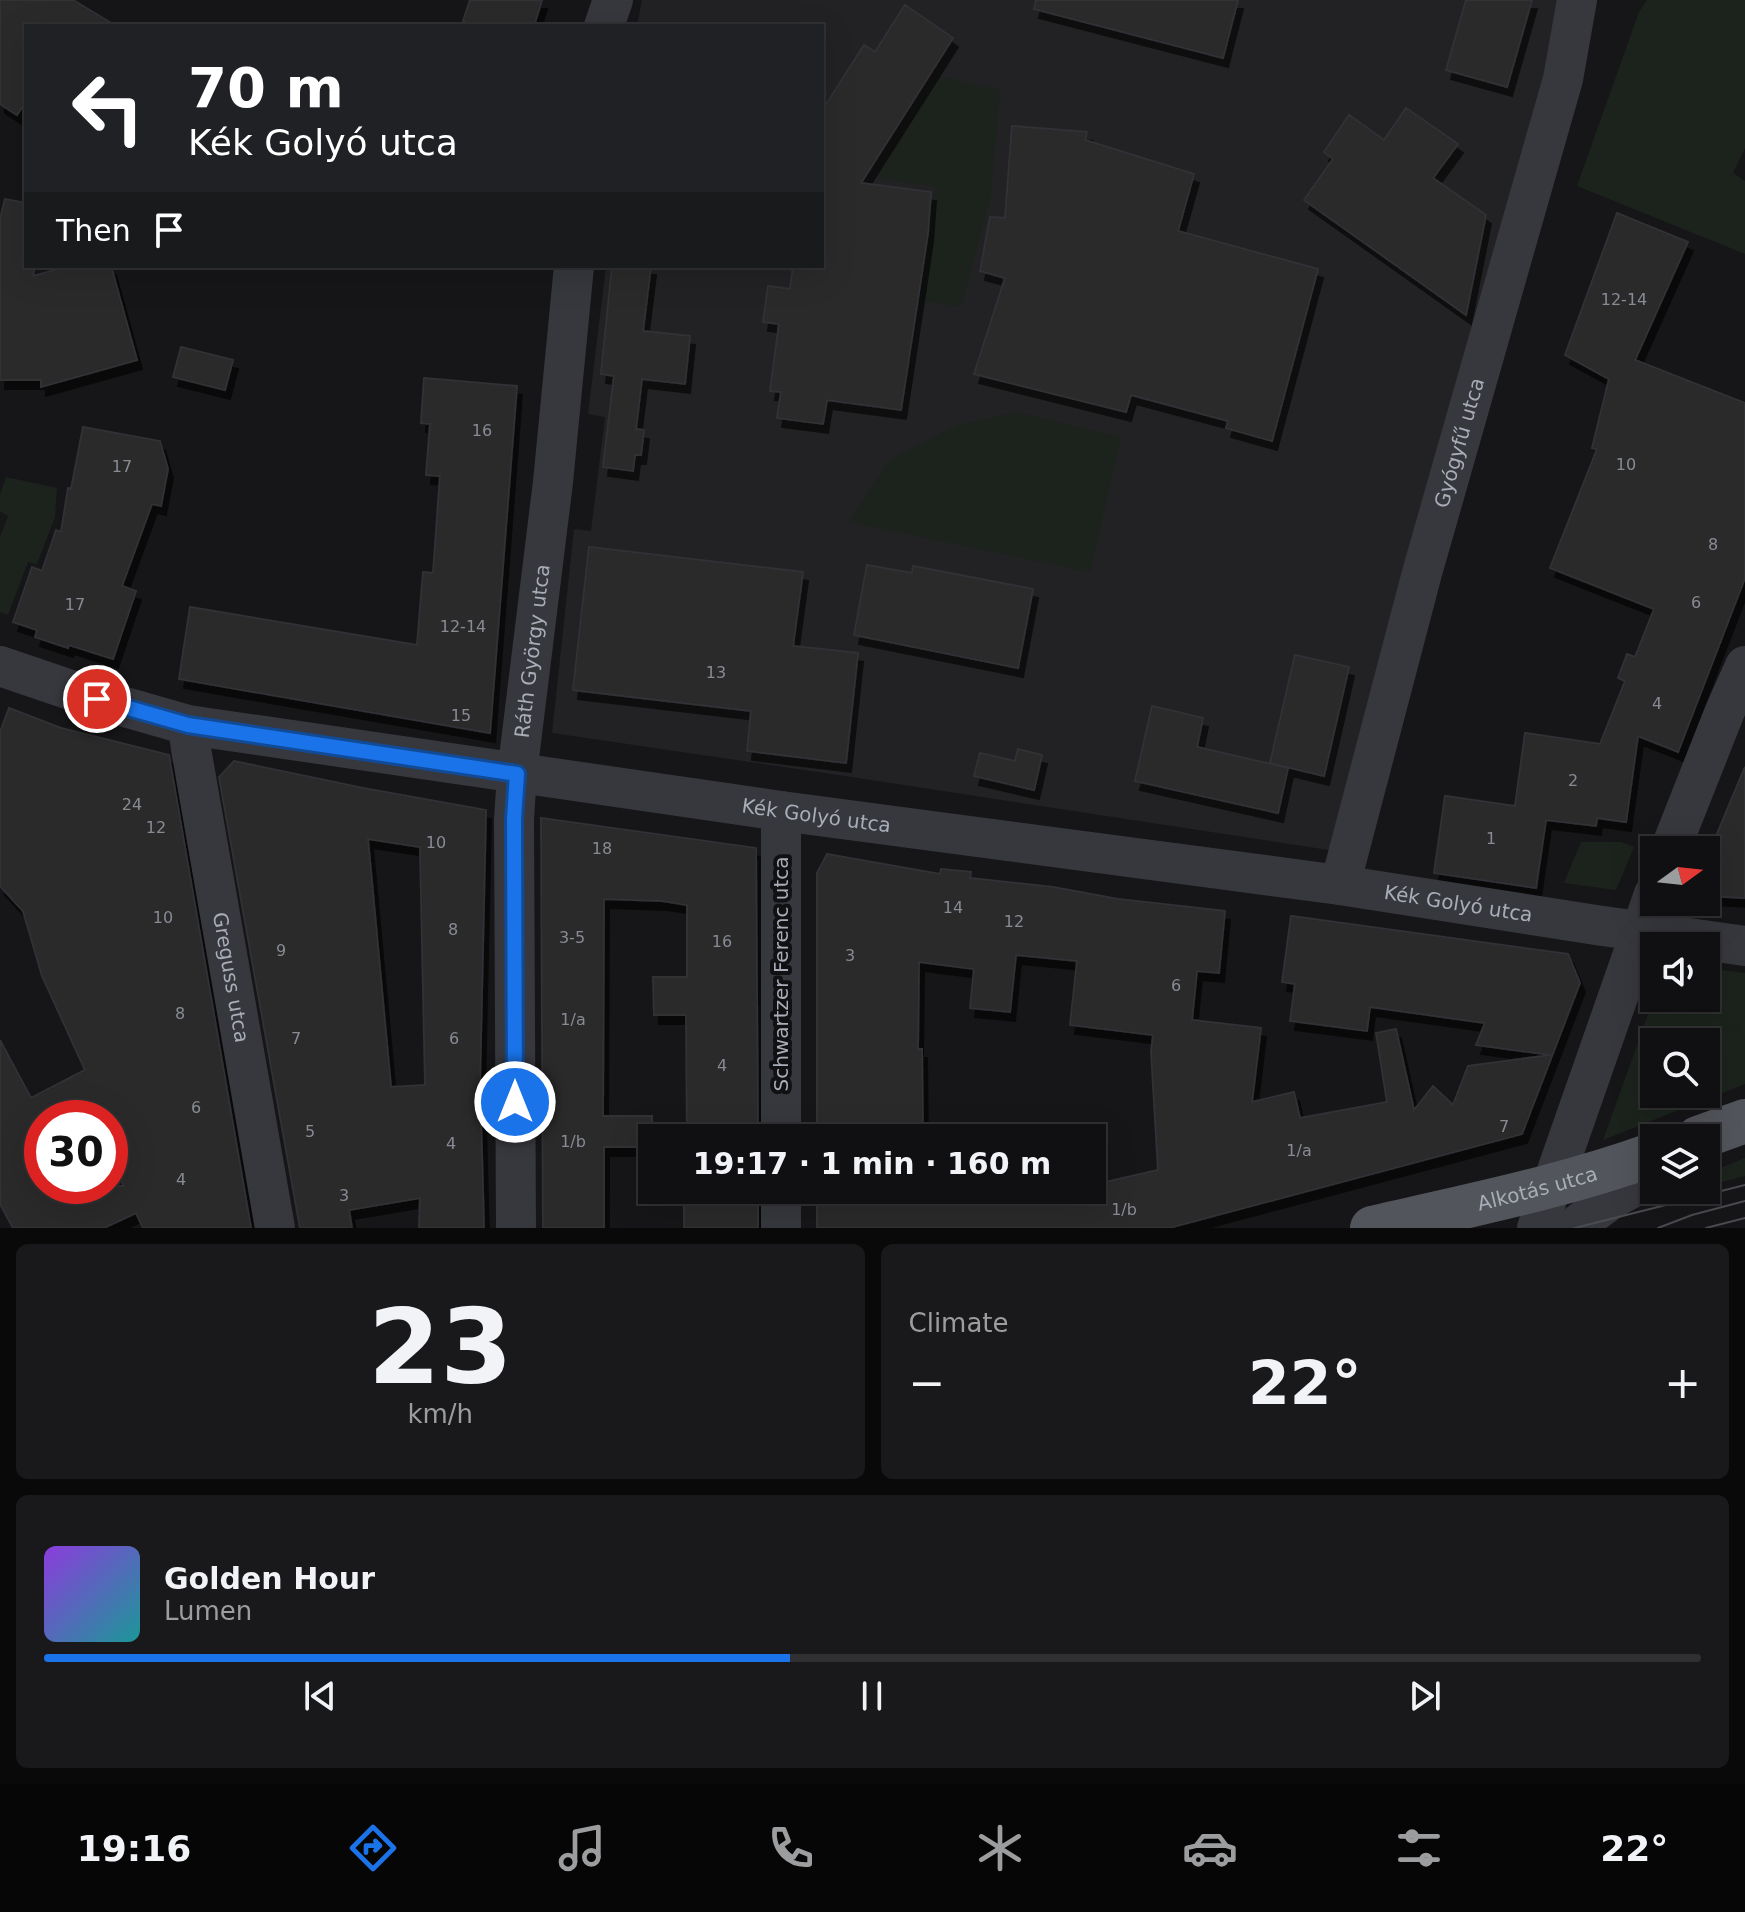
<!DOCTYPE html>
<html lang="en">
<head>
<meta charset="utf-8">
<style>
  body { margin:0; font-family:"DejaVu Sans",sans-serif; background:#19191b; color:#f1f3f6; height:100vh; display:flex; flex-direction:column; font-size:30px; white-space:nowrap }
  * { box-sizing:border-box; margin:0 }
  p { font-size:26px; color:#9c9d9f }
  .icon { flex:none; width:44px; height:44px; fill:none; stroke:currentColor; stroke-width:2; stroke-linecap:round; stroke-linejoin:round }
  .map { position:relative; height:1228px; overflow:hidden }
  .panel { display:flex; flex-direction:column; gap:16px; padding:16px; background:#09090a; flex:1 }
  .panel>* { flex:none }
  .top-card { position:absolute; left:24px; top:24px; width:800px; height:244px; border-radius:0px; box-shadow:0 8px 32px #0002,0 0 0 2px #303032; background:#202124; color:#fff; overflow:hidden }
  .needle { width:52px; rotate:75deg }
  .buttons { position:absolute; left:1640px; top:836px; display:grid; gap:16px }
  .buttons a { display:grid; place-items:center; width:80px; height:80px; border-radius:0px; background:#101012; box-shadow:0 8px 32px #0002,0 0 0 2px #303032; font-size:40px }
  .speed { position:absolute; left:24px; top:1100px; display:flex; gap:16px; font-size:40px; font-weight:700; text-align:center }
  .speed>* { display:grid; place-content:center; width:104px; height:104px; border-radius:50%; background:#101012; box-shadow:0 8px 32px #0002,0 0 0 2px #303032; line-height:1 }
  .speed .limit { border:12px solid #d22; background:#fff; color:#111 }
  .pin { position:absolute; display:grid; place-items:center; width:68px; height:68px; color:#fff; margin:-34px; border:4px solid #fff; border-radius:50%; box-shadow:0 2px 8px #0007 }
  .me { position:absolute; width:88px; margin:-44px; rotate:0deg; stroke-linejoin:round; filter:drop-shadow(0 0 6px #0008) }
  .turn { display:flex; align-items:center; gap:28px; height:168px; padding:0 32px; font-size:36px }
  .turn .icon { width:104px; height:104px; stroke-width:2.5 }
  .turn b { display:block; font-size:56px; line-height:68px }
  .then { display:flex; align-items:center; height:76px; padding:0 32px; background:#0003; gap:16px; font-size:30px }
  .big { font-size:60px; font-weight:700; line-height:1.1 }
  .panel .tile { flex:1; display:flex; flex-direction:column; justify-content:center; gap:12px; min-width:0; padding:0 28px; border-radius:12px; background:#19191b }
  .panel .dial { align-items:center; gap:0 }
  .dial b { font-size:104px; line-height:1 }
  .song { display:flex; align-items:center; gap:24px }
  .cover { width:96px; height:96px; border-radius:12px; background:linear-gradient(135deg,hsl(270 70% 55%),hsl(180 70% 35%)) }
  .played { height:8px; border-radius:4px; background:linear-gradient(90deg,#1a73e8 45%,#303032 45%) }
  .keys { display:flex; justify-content:space-around; direction:ltr }
  .heat { display:flex; justify-content:space-between; align-items:center; font-size:44px; direction:ltr }
  .panel .tiles { flex:1; display:grid; gap:16px; grid-template-columns:1fr 1fr }
  .tile:last-child { grid-column:span 2 }
  .trip { position:absolute; left:638px; top:1124px; width:468px; height:80px; border-radius:0px; background:#101012; box-shadow:0 8px 32px #0002,0 0 0 2px #303032; font-weight:700; line-height:80px; text-align:center }
  .tab-bar { display:flex; height:128px; justify-content:space-around; align-items:center; background:#060607; color:#9c9d9f }
  .tab-bar .icon { width:56px; height:56px }
  .tab-bar .on { color:#1a73e8 }
  .tab-bar b { font-size:36px; color:#f1f3f6 }
  .map>svg:first-child { display:block }
</style>
</head>
<body>
<div class="map">
<svg width="1745" height="1228" viewBox="0 0 1745 1228">
  <defs>
    <filter id="shadow"><feDropShadow dx="5" dy="9" stdDeviation="0" flood-color="#0009"/></filter>
  </defs>
  <rect width="100%" height="100%" fill="#161618"/>
  <!-- built -->
  <path fill="#222225" d="M642 0H1562L1518 198 1335 851 845 776 552 733 574 529 591 531 605 417 588 414 606 266H822V26H637Z"/>
  <!-- green -->
  <path fill="#1c231d" fill-rule="evenodd" d="M1647 0H1745V148L1733 173 1745 181V254L1577 186 1639 12Z
    M940 76 1000 90 991 196 961 307 920 300 935 187 877 178Z
    M1016 412 1121 437 1090 572 849 522 889 460 958 425Z
    M6 477 57 488 55 517 37 564 28 562 8 615 0 612V537L8 516 0 511V495Z
    M1581 842H1621L1634 847 1616 890 1564 883Z
    M1706 968 1745 973V1084L1603 1140 1654 998H1706ZM1706 1042V1094H1654V1042Z
    M1745 1158V1176L1706 1186V1174Z"/>
  <!-- building -->
  <path fill="#29292c" stroke="#303034" stroke-width="2" fill-rule="evenodd" filter="url(#shadow)" d="M0 0H73L116 26H26V101L17 115 0 104Z
    M470 0H542L534 26H478L463 21Z
    M1036 0H1238L1223 58 1034 9Z
    M1466 0H1532L1507 87 1446 70Z
    M905 5 953 38 861 183 931 192 928 233 901 410 827 400 823 424 777 418 781 392 770 391 779 324 763 322 768 286 790 289 793 266H822V111L864 45 875 52Z
    M1406 108 1458 144 1433 178 1486 215 1466 315 1304 200 1333 159 1324 152 1349 115 1384 140Z
    M1012 126 1087 132 1085 140 1194 174 1178 231 1318 269 1272 441 1226 428 1228 421 1131 395 1126 412 974 374 1005 278 980 271 990 217 1005 218Z
    M5 199 26 203V266H35L33 276 69 266H111L137 360 41 387V380H0V219Z
    M1617 213 1688 242 1635 360 1745 403V578L1678 752 1638 736 1626 822 1597 818 1596 826 1546 820 1536 888 1434 873 1445 796 1515 806 1525 733 1600 744 1625 681 1618 678 1627 654 1635 657 1654 609 1550 568 1597 449 1592 448 1609 379 1565 355Z
    M612 266H651L643 331 690 336 685 384 642 379 636 429 644 430 641 455H635L633 471 603 467 614 376 601 374Z
    M181 347 233 360 225 390 173 377Z
    M424 378 517 386 490 733 179 679 190 607 417 645 423 572 433 573 440 476 426 475 430 424 421 423Z
    M83 427 160 441 168 469 161 506 152 504 122 586 136 591 113 659 69 645 68 648 35 637 37 630 13 622 32 567 42 571 56 530 61 532 68 488 71 489Z
    M589 547 803 572 793 646 858 653 846 763 747 751 751 711 573 690Z
    M867 565 912 573 913 566 1033 589 1018 668 854 635Z
    M1295 655 1349 667 1324 776 1270 763Z
    M1152 706 1203 718 1197 747 1288 768 1278 813 1135 781Z
    M9 708 61 728 169 755 251 1228H143L136 1213 104 1228H13L0 1204V1040L31 1098 85 1070 42 976 23 911 0 886V732ZM42 1118H110V1161L124 1186H42Z
    M1018 749 1042 755 1034 790 974 776 980 753 1015 761Z
    M234 761 363 788 486 810 480 1081 484 1228H419L420 1198 349 1210 352 1228H300L219 777ZM368 839 420 847 425 1085 391 1087Z
    M1745 767V898L1706 896V860Z
    M541 818 756 848 758 1138H687L686 1015H654L653 977H687V905L662 901 604 899 603 1116H652V1147H604V1228H543Z
    M827 854 940 874 941 869 971 872 970 878 1053 887 1118 899 1225 911 1219 973 1197 971 1192 1020 1261 1028 1252 1102 1294 1092 1300 1118 1387 1102 1376 1033 1396 1029 1414 1110 1433 1086 1453 1105 1468 1066 1551 1055 1476 1045 1485 1023 1370 1007 1367 1031 1290 1021 1295 984 1282 982 1291 916 1568 954 1580 983 1522 1134 1169 1228H817V1190H1022V1197L1049 1190H1092V1185L1158 1170 1151 1051 1153 1035 1070 1025 1077 961 1016 955 1010 1012 970 1008 974 969 919 962 918 1049H922L923 1138H817V873Z
    M684 1190H758V1228H684Z"/>
  <g fill="none" stroke-linecap="round" stroke-linejoin="round">
    <!-- minor -->
    <g stroke="#37383d" stroke-width="40">
      <path d="M604 26 613 0"/>
      <path id="s1" d="M0 666 97 699 188 725 781 811 1340 885 1596 925 1745 946"/>
      <path id="s2" d="M188 725 191 749 275 1228"/>
      <path d="M1670 850 1725 711 1745 666"/>
      <path id="s3" d="M1340 885 1422 573 1563 79 1577 0"/>
      <path d="M781 1138V811"/>
      <path id="s4" d="M516 1228 514 819 517 774 553 482 574 266"/>
      <path d="M781 1228V1190"/>
      <path d="M1537 1228 1654 894"/>
      <path d="M1573 1228 1610 1200 1654 1176"/>
    </g>
    <!-- major -->
    <g stroke="#53555c" stroke-width="44">
      <path d="M1698 1138 1745 1121"/>
      <path id="s5" d="M1372 1228C1466 1206 1563 1187 1654 1154"/>
    </g>
    <!-- tram -->
    <path stroke="#4a4c52" stroke-width="2" d="M1575 1228 1745 1185
      M1658 1228 1692 1215 1745 1201
      M1706 1228 1745 1218"/>
  </g>
  <g fill="none" stroke-linecap="round" stroke-linejoin="round">
    <!-- route casing -->
    <g stroke="#114b97" stroke-width="20">
      <path id="route" d="M97 699 188 725 517 774 514 819 515 1102"/>
    </g>
    <!-- route -->
    <use href="#route" stroke="#1a73e8" stroke-width="14"/>
  </g>
  <g text-anchor="middle" dominant-baseline="central" stroke-width="8" stroke-linejoin="round" paint-order="stroke">
    <!-- number labels -->
    <g font-size="16" fill="#888b94">
      <text x="1624" y="299">12-14</text>
      <text x="482" y="430">16</text>
      <text x="1626" y="464">10</text>
      <text x="122" y="466">17</text>
      <text x="1713" y="544">8</text>
      <text x="1696" y="602">6</text>
      <text x="75" y="604">17</text>
      <text x="463" y="626">12-14</text>
      <text x="716" y="672">13</text>
      <text x="1657" y="703">4</text>
      <text x="461" y="715">15</text>
      <text x="1573" y="780">2</text>
      <text x="132" y="804">24</text>
      <text x="156" y="827">12</text>
      <text x="1491" y="838">1</text>
      <text x="436" y="842">10</text>
      <text x="602" y="848">18</text>
      <text x="953" y="907">14</text>
      <text x="163" y="917">10</text>
      <text x="1014" y="921">12</text>
      <text x="453" y="929">8</text>
      <text x="572" y="937">3-5</text>
      <text x="722" y="941">16</text>
      <text x="281" y="950">9</text>
      <text x="850" y="955">3</text>
      <text x="1176" y="985">6</text>
      <text x="180" y="1013">8</text>
      <text x="573" y="1019">1/a</text>
      <text x="296" y="1038">7</text>
      <text x="454" y="1038">6</text>
      <text x="722" y="1065">4</text>
      <text x="196" y="1107">6</text>
      <text x="1504" y="1126">7</text>
      <text x="310" y="1131">5</text>
      <text x="573" y="1141">1/b</text>
      <text x="451" y="1143">4</text>
      <text x="1299" y="1150">1/a</text>
      <text x="181" y="1179">4</text>
      <text x="344" y="1195">3</text>
      <text x="1124" y="1209">1/b</text>
    </g>
    <!-- street labels -->
    <g font-size="20" fill="#a8adb8" stroke="#111113">
      <text stroke="none"><textPath href="#s3" startOffset="458">Gyógyfű utca</textPath></text>
      <text stroke="none"><textPath href="#s4" startOffset="578">Ráth György utca</textPath></text>
      <text stroke="none"><textPath href="#s1" startOffset="832">Kék Golyó utca</textPath></text>
      <text stroke="none"><textPath href="#s1" startOffset="1480">Kék Golyó utca</textPath></text>
      <text transform="translate(781 974) rotate(-90)">Schwartzer Ferenc utca</text>
      <text stroke="none"><textPath href="#s2" startOffset="256">Greguss utca</textPath></text>
      <text stroke="none"><textPath href="#s5" startOffset="170">Alkotás utca</textPath></text>
    </g>
  </g>
</svg>
<div class="buttons">
<a><svg class="needle" viewBox="-14 -14 28 28"><path d="M0-13l5 13h-10z" fill="#e53935"/><path d="M0 13l5-13h-10z" fill="#9c9d9f"/></svg></a>
<a><svg class="icon" aria-label="sound" viewBox="0 0 24 24"><path d="M4 9h4l5-4v14l-5-4H4zM17 9q2 3 0 6"/></svg></a>
<a><svg class="icon" aria-label="search" viewBox="0 0 24 24"><circle cx="10" cy="10" r="6"/><path d="M15 15l6 6"/></svg></a>
<a><svg class="icon" aria-label="layers" viewBox="0 0 24 24"><path d="M12 4l9 5-9 5-9-5zM3 14l9 5 9-5"/></svg></a>
</div>
<div class="speed"><div class="limit">30</div></div>
<div class="pin" style="left:97px;top:699px;background:#d93025"><svg class="icon" aria-label="arrive" viewBox="0 0 24 24"><path d="M6 21V4h12l-3 4 3 4H6"/></svg></div>
<svg class="me" style="left:515px;top:1102px" viewBox="-20 -20 40 40"><circle r="17" fill="#1a73e8" stroke="#fff" stroke-width="3"/><path d="M0-11L8 9 0 5-8 9z" fill="#fff"/></svg>
<div class="trip">19:17 · 1 min · 160 m</div>
<div class="top-card">
<div class="turn"><svg class="icon" aria-label="left" viewBox="0 0 24 24"><path d="M17 20v-9H6M10 6l-5 5 5 5"/></svg><div><b>70 m</b>Kék Golyó utca</div></div>
<div class="then">Then<svg class="icon" aria-label="arrive" viewBox="0 0 24 24"><path d="M6 21V4h12l-3 4 3 4H6"/></svg></div>
</div>
</div>
<section class="panel">
<div class="tiles">
<div class="tile dial"><b>23</b><p>km/h</p></div>
<div class="tile"><p>Climate</p>
<div class="heat"><a>−</a><b class="big">22°</b><a>+</a></div>
</div>
<div class="tile">
<div class="song"><i class="cover"></i><div><b>Golden Hour</b><p>Lumen</p></div></div>
<div class="played"></div>
<div class="keys"><svg class="icon" aria-label="previous" viewBox="0 0 24 24"><path d="M18 5L8 12l10 7zM5 5v14"/></svg><svg class="icon" aria-label="pause" viewBox="0 0 24 24"><path d="M8 5v14M16 5v14"/></svg><svg class="icon" aria-label="next" viewBox="0 0 24 24"><path d="M6 5l10 7-10 7zM19 5v14"/></svg></div>
</div>
</div>
</section>
<nav class="tab-bar">
<b>19:16</b>
<svg class="icon on" aria-label="directions" viewBox="0 0 24 24"><path d="M12 3l9 9-9 9-9-9zM9 14v-3h6M13 9l2 2-2 2"/></svg>
<svg class="icon" aria-label="music" viewBox="0 0 24 24"><path d="M9 18V5l10-2v13"/><circle cx="6" cy="18" r="3"/><circle cx="16" cy="16" r="3"/></svg>
<svg class="icon" aria-label="phone" viewBox="0 0 24 24"><path d="M5 4h4l2 5-3 2q2 4 5 5l2-3 5 2v4C11 20 4 13 5 4z"/></svg>
<svg class="icon" aria-label="climate" viewBox="0 0 24 24"><path d="M12 3v18M4 7l16 10M4 17L20 7"/></svg>
<svg class="icon" aria-label="car" viewBox="0 0 24 24"><path d="M5 17H2v-5l4-1 3-4h7l3 4 3 1v5h-3M9 17h6M6 11h13"/><circle cx="7" cy="17" r="2"/><circle cx="17" cy="17" r="2"/></svg>
<svg class="icon" aria-label="filters" viewBox="0 0 24 24"><path d="M4 7h16M4 17h16"/><circle cx="9" cy="7" r="2"/><circle cx="15" cy="17" r="2"/></svg>
<b>22°</b>
</nav>
</body>
</html>
